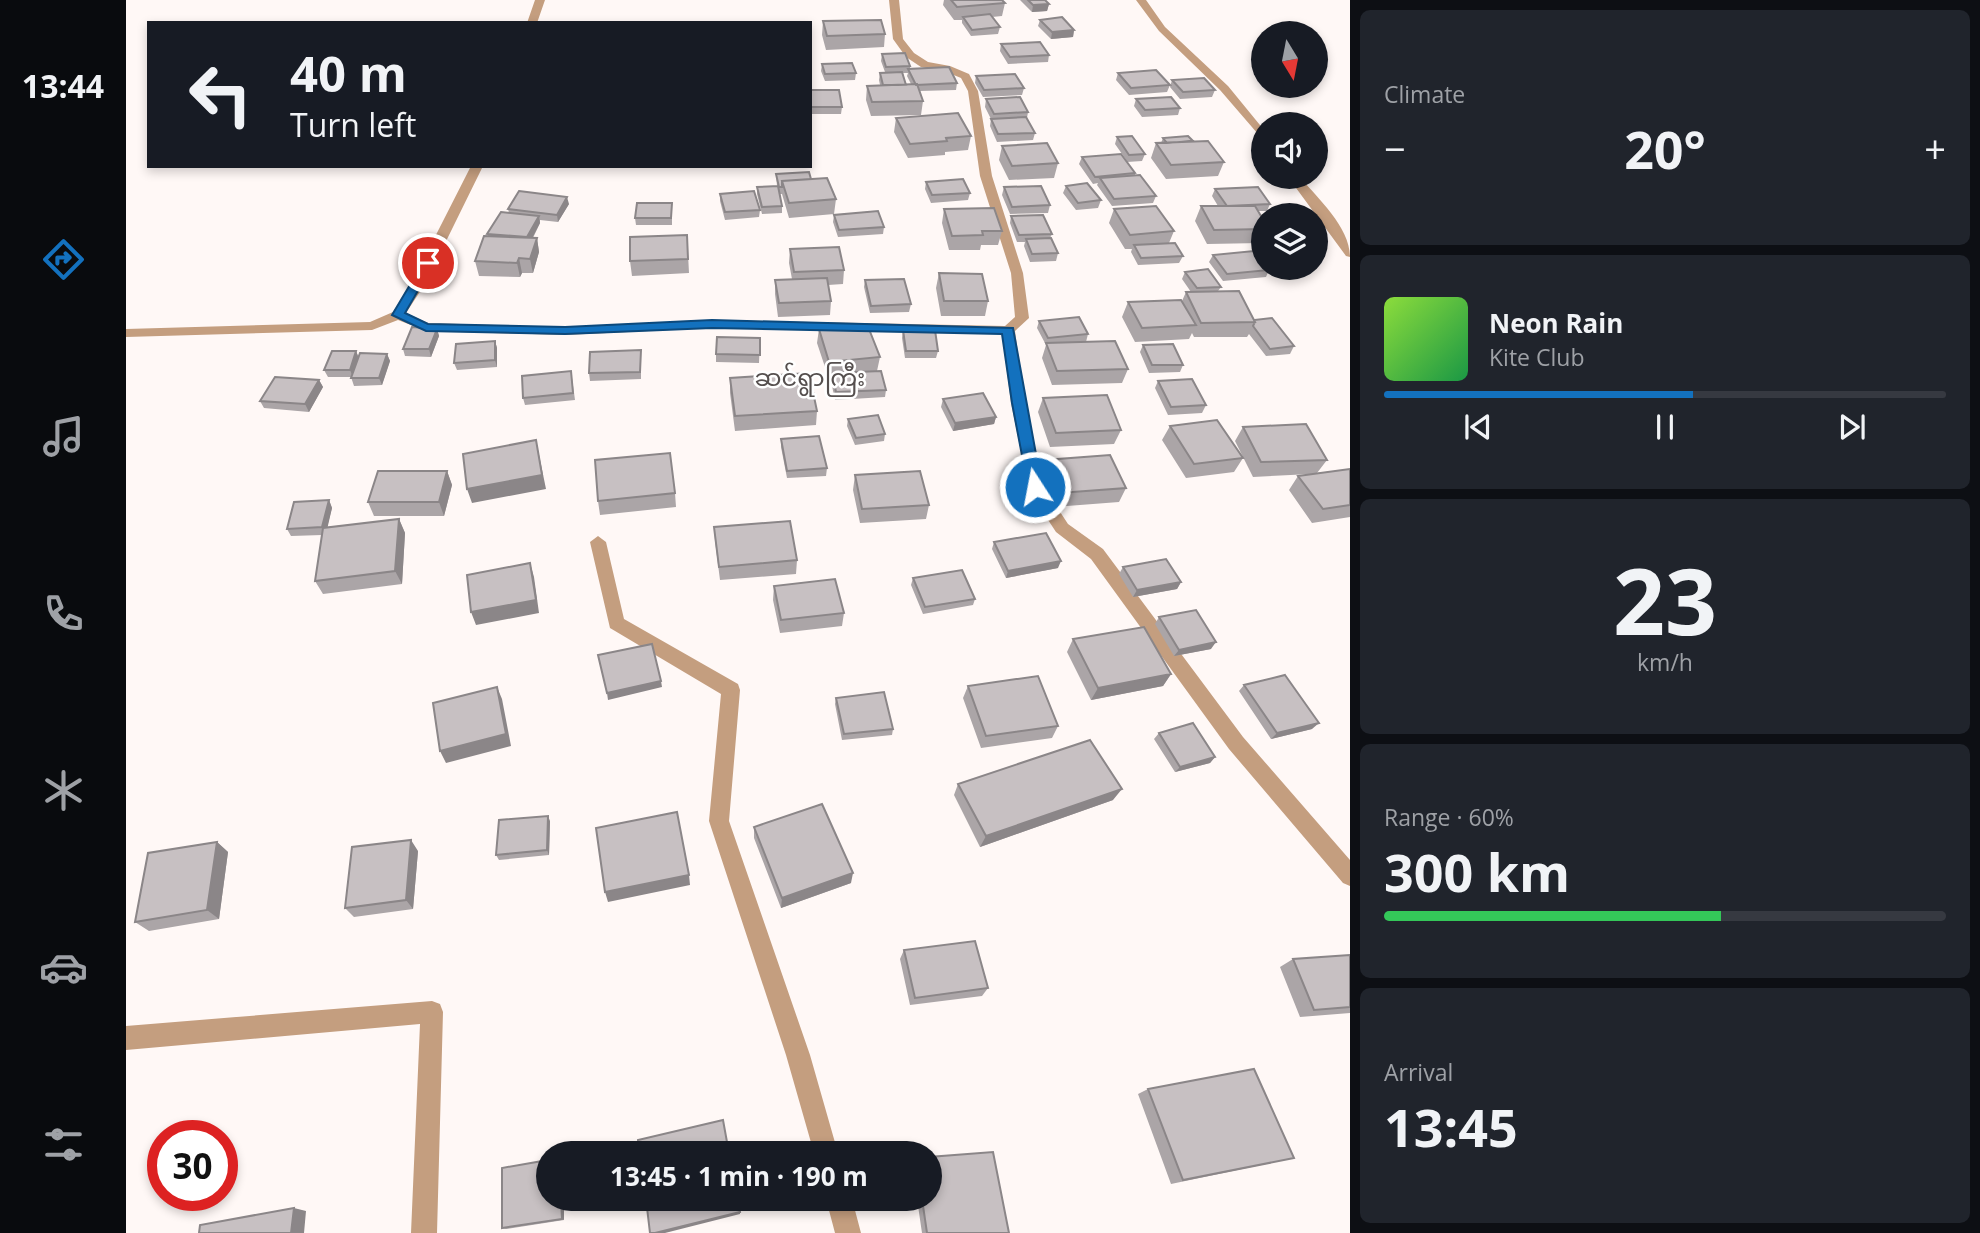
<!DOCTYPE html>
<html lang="en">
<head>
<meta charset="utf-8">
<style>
  body { margin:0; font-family:"Open Sans","Noto Sans Myanmar",sans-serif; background:#20242c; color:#f1f3f6; height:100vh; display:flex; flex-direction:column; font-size:26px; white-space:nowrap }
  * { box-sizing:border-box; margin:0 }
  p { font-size:23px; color:#9ea1a6 }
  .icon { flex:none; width:38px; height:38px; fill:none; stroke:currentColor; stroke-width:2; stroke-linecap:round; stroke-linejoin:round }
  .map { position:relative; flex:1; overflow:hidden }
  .panel { display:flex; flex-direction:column; gap:10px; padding:10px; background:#0d0f14; width:630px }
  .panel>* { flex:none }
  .top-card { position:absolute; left:21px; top:21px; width:665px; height:147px; border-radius:0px; box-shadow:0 4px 10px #0003; background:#171b24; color:#f1f3f6; overflow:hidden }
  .needle { width:46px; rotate:170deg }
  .controls { position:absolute; left:1125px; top:21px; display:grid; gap:14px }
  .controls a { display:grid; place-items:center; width:77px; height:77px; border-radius:50%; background:#171b24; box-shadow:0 4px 10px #0003; font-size:35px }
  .speed { position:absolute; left:21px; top:1120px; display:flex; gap:14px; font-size:35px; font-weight:700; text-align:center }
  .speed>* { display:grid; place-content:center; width:91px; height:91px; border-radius:50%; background:#171b24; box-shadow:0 4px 10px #0003; line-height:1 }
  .speed .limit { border:10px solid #d22; background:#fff; color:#111 }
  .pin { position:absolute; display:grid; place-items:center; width:60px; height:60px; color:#fff; margin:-30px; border:4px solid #fff; border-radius:50%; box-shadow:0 2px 7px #0007 }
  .me { position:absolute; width:77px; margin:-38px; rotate:349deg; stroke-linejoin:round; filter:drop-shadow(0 0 5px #0008) }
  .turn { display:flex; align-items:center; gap:24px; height:147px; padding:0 28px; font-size:32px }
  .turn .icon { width:91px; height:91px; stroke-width:2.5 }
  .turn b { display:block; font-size:49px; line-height:60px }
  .big { font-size:52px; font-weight:700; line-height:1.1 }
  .panel .tile { flex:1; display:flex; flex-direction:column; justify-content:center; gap:10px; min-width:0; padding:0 24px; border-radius:10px; background:#20242c }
  .panel .dial { align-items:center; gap:0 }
  .dial b { font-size:91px; line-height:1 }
  .song { display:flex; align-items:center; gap:21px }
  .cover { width:84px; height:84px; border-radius:10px; background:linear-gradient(135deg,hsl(90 70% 55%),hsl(140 70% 35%)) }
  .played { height:7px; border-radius:4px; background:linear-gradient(90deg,#1371be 55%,#363941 55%) }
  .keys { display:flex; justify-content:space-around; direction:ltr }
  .heat { display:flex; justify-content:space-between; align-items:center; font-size:38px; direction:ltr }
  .charge { height:10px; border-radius:5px; background:linear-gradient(90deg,#34c759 60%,#363941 0) }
  .trip { position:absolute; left:410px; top:1141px; width:406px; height:70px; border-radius:35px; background:#171b24; box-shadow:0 4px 10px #0003; font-weight:700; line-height:70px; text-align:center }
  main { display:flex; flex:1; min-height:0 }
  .tab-bar { display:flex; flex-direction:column; width:126px; justify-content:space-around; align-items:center; background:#090b0e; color:#9ea1a6 }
  .tab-bar .icon { width:49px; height:49px }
  .tab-bar .selected { color:#1371be }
  .tab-bar b { font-size:32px; color:#f1f3f6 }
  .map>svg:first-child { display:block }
</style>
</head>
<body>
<main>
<nav class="tab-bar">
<b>13:44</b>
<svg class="icon selected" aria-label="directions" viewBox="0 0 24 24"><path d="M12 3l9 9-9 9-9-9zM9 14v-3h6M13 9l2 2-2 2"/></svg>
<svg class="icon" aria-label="music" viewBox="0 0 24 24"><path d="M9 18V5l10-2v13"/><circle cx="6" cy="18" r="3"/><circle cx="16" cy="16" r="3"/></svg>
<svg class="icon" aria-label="phone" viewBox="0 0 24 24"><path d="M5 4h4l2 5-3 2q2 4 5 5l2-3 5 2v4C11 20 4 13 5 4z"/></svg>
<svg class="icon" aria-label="climate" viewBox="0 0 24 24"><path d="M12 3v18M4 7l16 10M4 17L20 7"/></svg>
<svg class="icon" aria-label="car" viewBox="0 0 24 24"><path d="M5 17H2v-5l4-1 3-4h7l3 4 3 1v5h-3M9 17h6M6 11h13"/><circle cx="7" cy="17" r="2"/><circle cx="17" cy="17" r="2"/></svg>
<svg class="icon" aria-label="filters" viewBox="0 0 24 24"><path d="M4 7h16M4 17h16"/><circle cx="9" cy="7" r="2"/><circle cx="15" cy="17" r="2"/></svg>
</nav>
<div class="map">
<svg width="1224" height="1233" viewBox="0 0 1224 1233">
  <rect width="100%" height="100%" fill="#fff8f6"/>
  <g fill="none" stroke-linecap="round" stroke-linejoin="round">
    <!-- minor -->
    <path fill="#c49e7f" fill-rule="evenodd" d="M409 0H419L411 23H401Z
      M763 0H773L777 39 788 53 802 62 824 66 843 74 852 91 866 176 897 273 903 318 889 331 899 403 917 486 942 524 977 549 1117 737 1224 860V886L1217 883 1103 749 965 559 930 532 903 491 885 403 876 334 586 328 439 335 300 331 272 320 246 330 0 337V329L244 322 267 312 285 284 345 166H357L299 284 280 313 302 323 439 327 586 320 879 326 889 317 885 273 854 176 842 91 835 78 818 71 795 67 780 57 767 39Z
      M1010 0H1020L1039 27 1102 86 1138 130V141L1094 90 1033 31Z
      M1162 177H1174C1192 199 1224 227 1224 257L1220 256Z
      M472 536 480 542 498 619 612 684 614 690 603 821 684 1055 712 1153H688L660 1055 583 821 595 694 484 628 464 542Z
      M306 1001 314 1004 317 1012 311 1233H285L294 1024 0 1050V1026Z
      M700 1199H726L735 1233H709Z"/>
  </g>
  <!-- wall -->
  <path fill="#aba5a7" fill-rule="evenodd" d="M818 0H876L879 3 876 16 866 17 874 27 872 34 845 36 836 23V20H828L817 5Z
    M894 0H919L923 4 921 11 906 12Z
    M914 20 948 30 947 37 925 39 912 26Z
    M697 21 759 34 758 47 700 50 696 35Z
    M875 44 923 55 922 62 882 64 874 51Z
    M756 54 784 66V69L831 83 830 90 794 91 797 101 795 115 745 116 740 100 741 86 754 85 753 80 754 73 759 72 755 61ZM777 73H782L781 76 785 84 780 85Z
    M696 64 730 73 729 80 699 81 695 71Z
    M992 73 1044 85 1041 92 1003 95 990 80Z
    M850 76 898 88 896 95 857 97 849 83Z
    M1046 80 1089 90 1086 97 1054 99 1044 87Z
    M684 90 716 107 715 114H684Z
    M860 99 902 112 901 118 909 133 907 140 871 142 864 126 865 119 859 107Z
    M1010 99 1054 108 1052 115 1016 117 1008 106Z
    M770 118 845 136 842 150 819 152V155L782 158 768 132Z
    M991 137 1019 154 1016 161 1001 162 1009 173V175L1030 196 1027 203 986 206 971 185 972 183 967 184 953 164 956 157 1001 161 989 144Z
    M1037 138 1067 141 1098 162 1092 176 1040 179 1025 158 1030 143H1035Z
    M876 146 932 163 928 178 883 180 873 160Z
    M650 174 685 179 710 199 708 214 663 218 656 194H654L656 206V213L636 214 631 194V187L651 186Z
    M800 182 844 193 842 200 805 203 799 189Z
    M940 186 975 200 972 208 950 210 937 193Z
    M878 187 924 205 922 213 884 214 876 195Z
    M1089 189 1144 204 1141 211H1132L1138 221V239L1135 243 1081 244 1069 221 1075 206H1092L1086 196Z
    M594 194 634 210 633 217 599 220 594 201Z
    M546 203V225H510L509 218Z
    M443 204 432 222 414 220V223L407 238H411L413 252 407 273H396L394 277 353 276 349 261 362 236 361 234 383 213 382 209Z
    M818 209 876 231 872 245H855L854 250H823L816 223Z
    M988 209 1048 231 1043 243 1057 256 1053 263 1012 265 1005 252 1006 249H999L983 223Z
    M708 215 758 227 757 234 712 237 707 222Z
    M885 216 926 234 924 238 932 253 930 261 904 262 898 246 899 242H891L884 223Z
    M561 235 563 273 506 276 504 261Z
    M664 249 718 270 717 284 702 285 705 301 704 315 652 317 649 294V280L666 279 663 263Z
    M1087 255 1143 270 1140 277 1097 281 1083 262Z
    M1059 272 1095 287 1092 291 1128 320 1168 346 1164 354 1140 356 1123 334 1121 337H1068L1066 333 1063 339 1009 342 996 317 1002 302 1056 301 1060 292H1065L1056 279Z
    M813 273 862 301 859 316H815L810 288Z
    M739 280 785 304 783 312 744 313 738 287Z
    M913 321 962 334 960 342 1002 369 996 383 926 385 916 358 920 345 911 328Z
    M311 329 313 336 305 357 279 356 277 349Z
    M693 329 754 357 751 371 760 390 759 397 709 400 705 381 706 376H702L691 343Z
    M777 330 812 351 810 358H779L776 338Z
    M634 338 633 363 590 362V354Z
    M369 341 371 348V367L331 370 328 363Z
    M1017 345 1057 365 1054 372 1023 373 1014 352Z
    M515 350V379L464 381 463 373Z
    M230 351 233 358 261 354 264 361 256 385 228 386 225 377H202L198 370Z
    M446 378 449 400 399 405 397 398Z
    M604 378 691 411 690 425 609 431 604 393Z
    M193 380 197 387 183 412 138 408 134 401Z
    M1032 381 1080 405 1076 413 1042 415 1029 388Z
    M917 398 995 430 988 444 924 447 912 412Z
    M817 399 870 417 868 424 827 431 815 407Z
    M722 419 759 434 758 441 729 445 721 426Z
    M1044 426 1117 458 1108 472 1060 478 1036 440Z
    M1117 427 1201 460 1191 473 1224 469V517L1186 523 1163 490 1172 476 1185 474 1127 477 1109 441Z
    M655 439 701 468 700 476 661 478 655 447Z
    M919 460 1000 488 993 502 928 507 914 474Z
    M321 471 326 485 318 516H248L242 502Z
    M729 475 803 505 800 519 734 523 727 490Z
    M549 493 550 507 474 515 472 501Z
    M203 500 206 508 201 527 273 519 279 533 276 584 197 594 189 581 196 535 165 536 161 529Z
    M588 527 671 560 670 574 594 580 589 541Z
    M868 542 932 568 880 578 866 549Z
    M997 567 1055 582 1051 589 1007 597 993 574Z
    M787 578 849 599 847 605 797 614 785 585Z
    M648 586 718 613 716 626 654 633 647 600Z
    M1033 617 1085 649 1048 656 1029 624Z
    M947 639 1045 674 1037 686 965 700 941 652Z
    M1118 685 1186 729 1145 739 1113 691Z
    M842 686 932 726 926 738 855 748 837 698Z
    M710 698 767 729 766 735 716 740 709 704Z
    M1033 733 1089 757 1084 763 1049 772 1028 739Z
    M832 784 987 800 854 847 828 795Z
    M424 821 423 855 373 860 370 855Z
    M628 827 725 883 655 908 628 838Z
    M91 842 102 852 93 919 23 931 9 922Z
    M292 851 287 909 228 917 219 908Z
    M778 950 862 988 856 996 784 1005 774 959Z
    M1224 955V1013L1174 1017 1154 967 1167 959Z
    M1022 1089 1168 1158 1045 1184 1012 1094Z
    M422 1160 438 1220 380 1229 376 1228Z
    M791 1199H803L883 1233H796Z"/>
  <!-- shaded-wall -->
  <path fill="#8b8688" d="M923 4 921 11 906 12 907 5Z
    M948 30 947 37 925 39 926 32Z
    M441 197 443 204 432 222 431 215Z
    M413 216 414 223 402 246 400 239Z
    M411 238 413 252 407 273 404 259Z
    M393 258 396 273 394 277 391 263Z
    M311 329 313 336 305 357 303 349Z
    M369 341 371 348V367L369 360Z
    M230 351 233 359 227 377 224 370Z
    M261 354 264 361 256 385 253 378Z
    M193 380 197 387 183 412 179 404Z
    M870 417 868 424 827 431 829 423Z
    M410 440 420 489 346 503 341 489Z
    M321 471 326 485 318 516 313 502Z
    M203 500 206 508 200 534 196 527Z
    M273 519 279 533 276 584 269 571Z
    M935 561 932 568 880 578 882 571Z
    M404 563 408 577 413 613 350 625 345 612Z
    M1055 582 1051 589 1007 597 1011 590Z
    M1090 642 1085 649 1048 656 1053 650Z
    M1045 674 1037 686 965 700 972 688Z
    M535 681 536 687 482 700 481 693Z
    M371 687 376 699 385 746 320 763 314 751Z
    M1193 723 1186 729 1145 739 1151 733Z
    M1089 757 1084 763 1049 772 1054 767Z
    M996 789 987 800 854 847 860 836Z
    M422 816 424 821 423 855 421 850Z
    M285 840 292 851 287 909 280 900Z
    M91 842 102 852 93 919 81 910Z
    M727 873 725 883 655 908 656 898Z
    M563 875 564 885 482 902 479 892Z
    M435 1199H438V1220L436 1219Z
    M168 1208 180 1211 178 1233H165Z
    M614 1212V1214L539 1233H529Z"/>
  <!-- building -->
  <path fill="#c7c0c2" stroke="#8b8688" stroke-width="2" d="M825 0H876L879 3 831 7Z
    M902 0H919L923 4 907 5Z
    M864 14 874 27 846 30 837 17Z
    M936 17 948 30 926 32 914 20Z
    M755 20 759 34 701 36 697 21Z
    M574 22H603V23H574Z
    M914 42 923 55 884 57 875 44Z
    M779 53 784 66 760 67 756 54Z
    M726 63 730 73 699 74 696 64Z
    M823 67 831 83 790 85 782 69Z
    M1030 70 1044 85 1005 88 992 73Z
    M776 72 780 85H757L754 73Z
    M889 74 898 88 858 90 850 76Z
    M1078 78 1089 90 1057 92 1046 80Z
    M791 84 797 101 746 102 741 86Z
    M684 90H713L716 107H684Z
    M894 97 902 112 868 114 860 99Z
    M1045 97 1054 108 1019 110 1010 99Z
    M832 113 845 136 820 138 821 141 784 144 770 118Z
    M900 117 909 133 872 134 865 119Z
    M1006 136 1019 154 1003 155 991 137Z
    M1062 136 1067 141 1041 143 1037 138Z
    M1082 141 1098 162 1045 165 1030 143Z
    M921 143 932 163 886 166 876 146Z
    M995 154 1009 173 969 177 956 157Z
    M683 172 685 179 656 181V187H653L650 174Z
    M1014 175 1030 196 988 199 974 178Z
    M701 178 710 199 663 203 656 181Z
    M837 179 844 193 806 195 800 182Z
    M961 183 975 200 952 203 940 186Z
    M652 186 656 206 636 207 631 187Z
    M915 186 924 205 886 207 878 187Z
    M1132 187 1144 204 1101 206 1089 189Z
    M393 191 441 197 431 215 382 209Z
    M628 191 634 210 599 212 594 194Z
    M511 203H546L545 218H509Z
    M1030 206 1048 231 1004 235 988 209Z
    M1075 206H1129L1138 221V229L1088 230Z
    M868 208 876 231H856L857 235 826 236 818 209Z
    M752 211 758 227 713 230 708 215Z
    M375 212 413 216 401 237 361 234Z
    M917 215 926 234 893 235 885 216Z
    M561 235 562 259 504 261V237Z
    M358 236 411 238 404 259 393 258 391 263 349 261Z
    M925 238 932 253 906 254 900 239Z
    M1049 243 1057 256 1015 258 1008 245Z
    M713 247 718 270 668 272 664 249Z
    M1128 251 1138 263V268H1142L1143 270 1101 274 1087 255Z
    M1082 269 1095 287 1071 288 1059 272Z
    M813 273 856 274 862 301H818Z
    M701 278 705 301 653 303 649 280Z
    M778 279 785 304 745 306 739 280Z
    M1113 291 1129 322 1075 323 1060 292Z
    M1055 300 1070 325 1016 328 1002 302Z
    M953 317 962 334 922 338 913 321Z
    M1146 318 1168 346 1144 349 1127 326 1129 322 1128 320Z
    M741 324 754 357 703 362 693 329Z
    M286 327 311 329 303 349H277Z
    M777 330H809L812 351H780Z
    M591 337 634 338V355L590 354Z
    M369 341V360L328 363 330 344Z
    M989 341 1002 369 931 371 920 343Z
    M1047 344 1057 365H1026L1017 345Z
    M515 350 514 372 463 373 464 352Z
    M206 351H230L224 370H198Z
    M234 353 261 354 253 378H225Z
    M445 371 447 393 397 398 396 376Z
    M755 371 760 390 710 392 706 373Z
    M683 373 691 411 609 416 604 378Z
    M149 377 193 380 179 404 134 401Z
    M1066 379 1080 405 1045 407 1032 381Z
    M857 393 870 417 829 423 817 399Z
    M981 395 995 430 930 433 917 398Z
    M752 415 759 434 730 438 722 419Z
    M1091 420 1117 458 1068 464 1044 426Z
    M1180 424 1201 460 1135 462 1117 427Z
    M693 436 701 468 661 471 655 439Z
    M410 440 416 475 341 489 337 454Z
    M544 453 549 493 472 501 469 460Z
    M984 455 1000 488 933 493 919 460Z
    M1224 469V505L1197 509 1172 476Z
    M252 471H321L313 502H242Z
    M794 471 803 505 736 509 729 475Z
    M203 500 196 527 161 529 168 502Z
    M273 519 269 571 189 581 197 528Z
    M664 521 671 560 593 567 588 527Z
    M920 533 935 561 882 571 868 542Z
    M1040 559 1055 582 1011 590 997 567Z
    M404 563 410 600 345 612 341 575Z
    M836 570 849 599 799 607 787 578Z
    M709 579 718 613 655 620 648 586Z
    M1070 610 1090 642 1053 650 1033 617Z
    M1018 627 1045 674 972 688 947 639Z
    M526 644 535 681 481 693 472 655Z
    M1159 675 1193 723 1151 733 1118 685Z
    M912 676 932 726 860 736 842 686Z
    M371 687 380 734 314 751 307 703Z
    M758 692 767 729 718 734 710 698Z
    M1067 723 1089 757 1054 767 1033 733Z
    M964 740 996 789 860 836 832 784Z
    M696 804 727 873 656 898 628 827Z
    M551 812 563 875 479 892 470 828Z
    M422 816 421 850 370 855 373 820Z
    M285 840 280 900 219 908 226 847Z
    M91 842 81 910 9 922 22 853Z
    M849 941 862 988 789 998 778 950Z
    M1224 955V1007L1188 1010 1167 959Z
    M1128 1069 1168 1158 1057 1180 1022 1089Z
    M597 1120 603 1153H513L512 1140Z
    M867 1152 883 1233H801L796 1199H803V1157Z
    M422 1160V1199H435L436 1219 376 1228V1168Z
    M520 1199H612L614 1212 529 1233H524Z
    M168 1208 165 1233H73L74 1225Z"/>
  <!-- route -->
  <path fill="#1371be" stroke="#0c497c" stroke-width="2" d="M302 260 308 263 279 313 302 324 439 327 586 320 887 328 916 487 909 492 902 487 886 403 876 334 586 328 439 334 300 331 266 315 297 263Z"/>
  <g text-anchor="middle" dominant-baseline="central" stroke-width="5" stroke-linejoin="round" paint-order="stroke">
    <!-- quarter labels -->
    <g font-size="24" fill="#554f4e" stroke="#fff">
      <text x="684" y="376">ဆင်ရွာကြီး</text>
    </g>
  </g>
</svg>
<div class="controls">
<a><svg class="needle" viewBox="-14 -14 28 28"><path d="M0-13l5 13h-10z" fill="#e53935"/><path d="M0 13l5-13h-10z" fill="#9ea1a6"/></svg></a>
<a><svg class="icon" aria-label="sound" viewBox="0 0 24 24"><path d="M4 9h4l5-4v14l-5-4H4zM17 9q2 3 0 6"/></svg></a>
<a><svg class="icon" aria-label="layers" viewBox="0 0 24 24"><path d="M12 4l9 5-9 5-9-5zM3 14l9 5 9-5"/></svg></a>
</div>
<div class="speed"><div class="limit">30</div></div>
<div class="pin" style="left:302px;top:263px;background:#d93025"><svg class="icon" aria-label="arrive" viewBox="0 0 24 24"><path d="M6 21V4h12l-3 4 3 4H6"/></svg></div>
<svg class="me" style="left:909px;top:487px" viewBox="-20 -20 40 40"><circle r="17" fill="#1371be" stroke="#fff" stroke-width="3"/><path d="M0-11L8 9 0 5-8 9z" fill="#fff"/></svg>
<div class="trip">13:45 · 1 min · 190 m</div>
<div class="top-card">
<div class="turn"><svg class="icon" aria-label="left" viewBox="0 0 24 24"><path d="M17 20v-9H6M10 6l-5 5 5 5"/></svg><div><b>40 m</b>Turn left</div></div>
</div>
</div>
<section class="panel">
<div class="tile"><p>Climate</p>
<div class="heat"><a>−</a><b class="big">20°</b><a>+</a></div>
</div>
<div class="tile">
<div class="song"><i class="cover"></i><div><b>Neon Rain</b><p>Kite Club</p></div></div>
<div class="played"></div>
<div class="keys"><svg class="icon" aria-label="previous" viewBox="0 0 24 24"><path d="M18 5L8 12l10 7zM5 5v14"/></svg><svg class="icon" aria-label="pause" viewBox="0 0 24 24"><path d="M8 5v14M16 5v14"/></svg><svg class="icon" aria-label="next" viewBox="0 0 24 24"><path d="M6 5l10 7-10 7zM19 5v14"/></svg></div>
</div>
<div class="tile dial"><b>23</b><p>km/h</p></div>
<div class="tile"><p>Range · 60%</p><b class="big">300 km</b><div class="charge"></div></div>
<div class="tile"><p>Arrival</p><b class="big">13:45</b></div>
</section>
</main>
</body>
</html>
